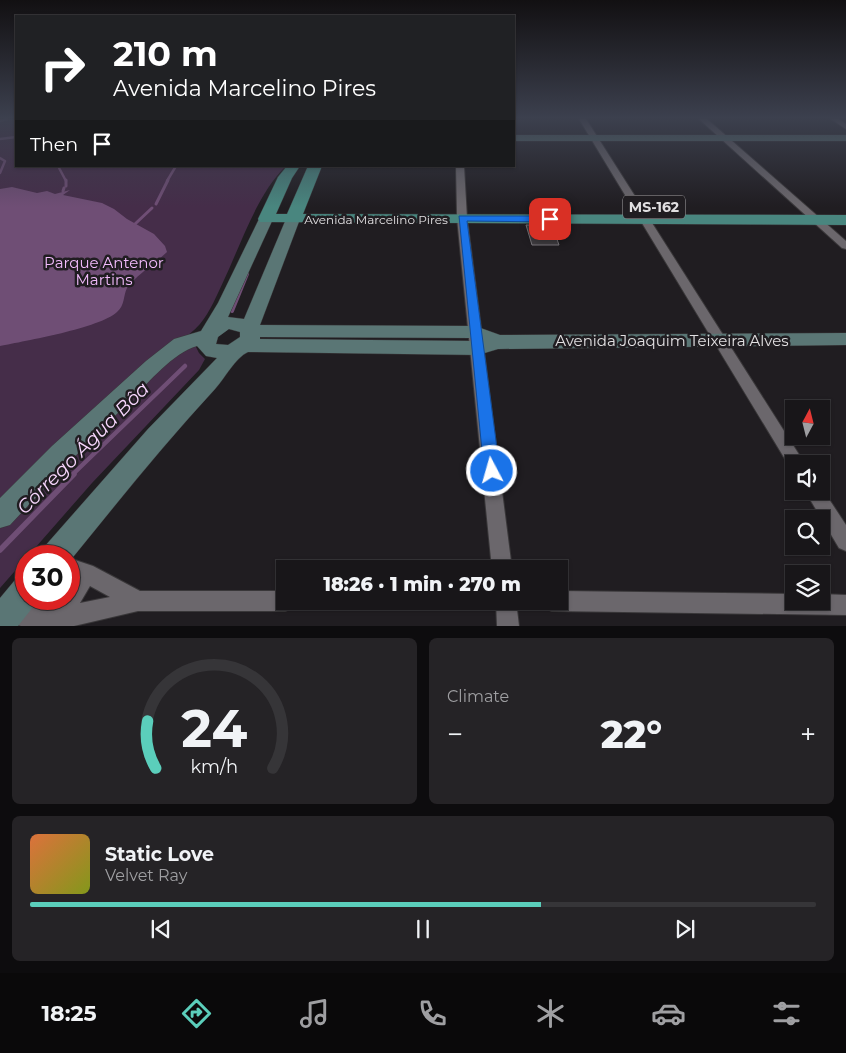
<!DOCTYPE html>
<html lang="en">
<head>
<meta charset="utf-8">
<style>
  body { margin:0; font-family:Montserrat,sans-serif; background:#252326; color:#f1f3f6; height:100vh; display:flex; flex-direction:column; font-size:19px; white-space:nowrap }
  * { box-sizing:border-box; margin:0 }
  p { font-size:16px; color:#9f9fa2 }
  .icon { flex:none; width:28px; height:28px; fill:none; stroke:currentColor; stroke-width:2; stroke-linecap:round; stroke-linejoin:round }
  .map { position:relative; height:626px; overflow:hidden }
  .drawer { display:flex; flex-direction:column; gap:12px; padding:12px; background:#0d0c0e; flex:1 }
  .drawer>* { flex:none }
  .banner { position:absolute; left:15px; top:15px; width:500px; height:152px; border-radius:0px; box-shadow:0 1px 4px #0004,0 0 0 1px #363538; background:#202124; color:#fff; overflow:hidden }
  .needle { width:32px; rotate:7deg }
  .controls { position:absolute; left:785px; top:400px; display:grid; gap:10px }
  .controls a { display:grid; place-items:center; width:45px; height:45px; border-radius:0px; background:#181619; box-shadow:0 1px 4px #0004,0 0 0 1px #363538; font-size:25px }
  .speed { position:absolute; left:15px; top:545px; display:flex; gap:10px; font-size:25px; font-weight:700; text-align:center }
  .speed>* { display:grid; place-content:center; width:65px; height:65px; border-radius:50%; background:#181619; box-shadow:0 1px 4px #0004,0 0 0 1px #363538; line-height:1 }
  .speed .limit { border:8px solid #d22; background:#fff; color:#111 }
  .pin { position:absolute; display:grid; place-items:center; width:42px; height:42px; color:#fff; margin:-21px; border-radius:10px; box-shadow:0 2px 8px #0006 }
  .me { position:absolute; width:55px; margin:-28px; rotate:354deg; stroke-linejoin:round; filter:drop-shadow(0 0 4px #0008) }
  .turn { display:flex; align-items:center; gap:18px; height:105px; padding:0 15px; font-size:22px }
  .turn .icon { width:65px; height:65px; stroke-width:2.5 }
  .turn b { display:block; font-size:35px; line-height:42px }
  .then { display:flex; align-items:center; height:48px; padding:0 15px; background:#0003; gap:10px; font-size:19px }
  .big { font-size:38px; font-weight:800; line-height:1.1 }
  .drawer .widget { flex:1; display:flex; flex-direction:column; justify-content:center; gap:8px; min-width:0; padding:0 18px; border-radius:8px; background:#252326 }
  .drawer .dial { align-items:center; gap:0 }
  .dial svg { height:130px; overflow:visible; fill:none; stroke:#363538; stroke-width:7; stroke-linecap:round; text-anchor:middle }
  .dial text { fill:#f1f3f6; stroke:none }
  .song { display:flex; align-items:center; gap:15px }
  .cover { width:60px; height:60px; border-radius:8px; background:linear-gradient(135deg,hsl(20 70% 55%),hsl(70 70% 35%)) }
  .played { height:5px; border-radius:2px; background:linear-gradient(90deg,#5bcebb 65%,#363538 65%) }
  .keys { display:flex; justify-content:space-around; direction:ltr }
  .heat { display:flex; justify-content:space-between; align-items:center; font-size:28px; direction:ltr }
  .drawer .tiles { flex:1; display:grid; gap:12px; grid-template-columns:1fr 1fr }
  .widget:last-child { grid-column:span 2 }
  .trip { position:absolute; left:276px; top:560px; width:292px; height:50px; border-radius:0px; background:#181619; box-shadow:0 1px 4px #0004,0 0 0 1px #363538; font-weight:800; line-height:50px; text-align:center }
  .menu { display:flex; height:80px; justify-content:space-around; align-items:center; background:#0a090a; color:#9f9fa2 }
  .menu .icon { width:35px; height:35px }
  .menu .selected { color:#5bcebb }
  .menu b { font-size:22px; color:#f1f3f6 }
  .map>svg:first-child { display:block }
</style>
</head>
<body>
<div class="map">
<svg width="846" height="626" viewBox="0 0 846 626">
  <rect width="100%" height="100%" fill="#201d21"/>
  <!-- green -->
  <path fill="#452d49" d="M0 119H16V166H286C257 194 241 244 224 280 217 295 210 312 200 324 194 331 186 336 180 342L194 343 199 353 205 359 199 370 92 483 0 588Z"/>
  <!-- water -->
  <path fill="#6f4e75" d="M12 187 37 193 47 191 55 194 70 190 63 195 102 203 114 209 127 219 154 234 165 246 167 252C159 260 131 280 127 288 123 296 125 305 117 312 100 328 25 341 0 346V189Z"/>
  <g fill="none" stroke-linecap="round" stroke-linejoin="round">
    <!-- stream-far4 -->
    <path stroke="#6f4e75" stroke-width="2.5" d="M0 121 7 119
      M0 139 16 137
      M0 158 5 161 0 173
      M58 166 66 181
      M167 181 176 166"/>
    <!-- stream-far3 -->
    <path stroke="#6f4e75" stroke-width="3" d="M66 180V186
      M63 191 64 188
      M156 204 168 180
      M135 224 152 208"/>
    <!-- stream-far2 -->
    <path stroke="#6f4e75" stroke-width="4" d="M232 311 247 274"/>
    <!-- stream-far1 -->
    <path stroke="#6f4e75" stroke-width="4.5" d="M72 475 185 366"/>
    <!-- stream -->
    <path stroke="#6f4e75" stroke-width="5.5" d="M0 550 74 474"/>
  </g>
  <!-- building -->
  <path fill="#423f43" stroke="#7d797e" d="M526 225H552L559 245H532Z"/>
  <g fill="none" stroke-linecap="round" stroke-linejoin="round">
    <!-- street casing -->
    <g stroke="#393739" stroke-width="2">
      <path id="street" d="M579 119H586L805 464H794V470L791 469Z
        M699 119H707L846 241V249L842 248Z
        M831 119H839L846 124V129Z
        M456 166H464L467 218 512 569H492L457 218Z
        M821 487 846 525V551L839 548 805 491H821Z
        M69 558 93 566 140 591H285V601H295L292 608 285 611H138L74 626H21L2 621 0 610 2 607 9 603 55 607 59 599H69V583L72 578H69ZM90 586 110 597 80 603Z
        M560 591 794 594V601H821V594L846 595V615L552 611 545 608 542 601H560Z
        M496 601H516L519 626H497Z"/>
    </g>
    <!-- secondary casing -->
    <g stroke="#393739" stroke-width="1">
      <path id="secondary" d="M514 135H846V141H514Z
        M266 215 271 216 273 219 228 317 244 319 286 219 288 216H298L300 219 260 325 475 326 500 335 846 333V345L498 349 478 355 248 352C235 358 225 378 215 389 164 444 117 503 69 562V556H41L45 546 148 429 217 358 206 356 197 346C173 353 149 382 132 399 90 440 50 482 10 525L0 528V498L52 446 146 361 174 339 201 331 218 303 259 219 261 216ZM229 329 240 332V337L228 345 216 344 218 337ZM260 337 472 338 478 341 260 339Z
        M26 576V599H38L37 602 18 626H0V598L15 580Z"/>
    </g>
    <!-- primary casing -->
    <g stroke="#393739" stroke-width="1">
      <path id="primary" d="M287 166H300L292 178 276 214H287L308 166H322L303 214 846 215V225L260 222 258 219 278 177Z"/>
    </g>
    <!-- street -->
    <use href="#street" fill="#6b676c" fill-rule="evenodd"/>
    <!-- secondary -->
    <use href="#secondary" fill="#5a7675" fill-rule="evenodd"/>
    <!-- primary -->
    <use href="#primary" fill="#49867f" fill-rule="evenodd"/>
  </g>
  <!-- sky -->
  <linearGradient id="sky" x2="0" y2="1"><stop stop-color="#121012"/><stop offset="0.57" stop-color="#3c404e"/><stop offset="1" stop-color="#3c404e" stop-opacity="0"/></linearGradient>
  <rect width="846" height="207" fill="url(#sky)"/>
  <!-- route -->
  <path fill="#1a73e8" stroke="#114b97" d="M459 216H550L555 219 550 222 467 221 500 471 497 476 492 478 486 476 484 471Z"/>
  <g text-anchor="middle" dominant-baseline="central" stroke-width="5" stroke-linejoin="round" paint-order="stroke">
    <!-- far-street labels -->
    <g font-size="12" fill="#e1dfe1" stroke="#201d21">
      <text x="376" y="219">Avenida Marcelino Pires</text>
    </g>
    <!-- shield labels -->
    <rect fill="#201d21" stroke="#a7a5a7" stroke-width="1" x="623" y="195.5" width="62" height="23" rx="4"/>
    <g font-size="14" font-weight="bold" fill="#e1dfe1">
      <text x="654" y="207">MS-162</text>
    </g>
    <!-- park labels -->
    <g font-size="15" fill="#f2bbfc" stroke="#201d21">
      <text x="104" y="262">Parque Antenor<tspan x="104" dy="17">Martins</tspan></text>
    </g>
    <!-- street labels -->
    <g font-size="15" fill="#e1dfe1" stroke="#201d21">
      <text x="672" y="340">Avenida Joaquim Teixeira Alves</text>
    </g>
    <!-- near-water labels -->
    <g font-size="19" font-style="italic" fill="#f8d7fe" stroke="#201d21">
      <text transform="translate(83 448) rotate(-45)">Córrego Água Bôa</text>
    </g>
  </g>
</svg>
<div class="controls">
<a><svg class="needle" viewBox="-14 -14 28 28"><path d="M0-13l5 13h-10z" fill="#e53935"/><path d="M0 13l5-13h-10z" fill="#9f9fa2"/></svg></a>
<a><svg class="icon" aria-label="sound" viewBox="0 0 24 24"><path d="M4 9h4l5-4v14l-5-4H4zM17 9q2 3 0 6"/></svg></a>
<a><svg class="icon" aria-label="search" viewBox="0 0 24 24"><circle cx="10" cy="10" r="6"/><path d="M15 15l6 6"/></svg></a>
<a><svg class="icon" aria-label="layers" viewBox="0 0 24 24"><path d="M12 4l9 5-9 5-9-5zM3 14l9 5 9-5"/></svg></a>
</div>
<div class="speed"><div class="limit">30</div></div>
<div class="pin" style="left:550px;top:219px;background:#d93025"><svg class="icon" aria-label="arrive" viewBox="0 0 24 24"><path d="M6 21V4h12l-3 4 3 4H6"/></svg></div>
<svg class="me" style="left:492px;top:471px" viewBox="-20 -20 40 40"><circle r="17" fill="#1a73e8" stroke="#fff" stroke-width="3"/><path d="M0-11L8 9 0 5-8 9z" fill="#fff"/></svg>
<div class="trip">18:26 · 1 min · 270 m</div>
<div class="banner">
<div class="turn"><svg class="icon" aria-label="right" viewBox="0 0 24 24"><path d="M7 20v-9h11M14 6l5 5-5 5"/></svg><div><b>210 m</b>Avenida Marcelino Pires</div></div>
<div class="then">Then<svg class="icon" aria-label="arrive" viewBox="0 0 24 24"><path d="M6 21V4h12l-3 4 3 4H6"/></svg></div>
</div>
</div>
<section class="drawer">
<div class="tiles">
<div class="widget dial"><svg viewBox="0 0 100 80">
<path d="M14 69A42 42 0 1 1 86 69"/>
<path d="M14 69A42 42 0 0 1 9 40" stroke="#5bcebb"/>
<text x="50" y="56" font-size="32" font-weight="700">24</text>
<text x="50" y="72" font-size="11">km/h</text>
</svg></div>
<div class="widget"><p>Climate</p>
<div class="heat"><a>−</a><b class="big">22°</b><a>+</a></div>
</div>
<div class="widget">
<div class="song"><i class="cover"></i><div><b>Static Love</b><p>Velvet Ray</p></div></div>
<div class="played"></div>
<div class="keys"><svg class="icon" aria-label="previous" viewBox="0 0 24 24"><path d="M18 5L8 12l10 7zM5 5v14"/></svg><svg class="icon" aria-label="pause" viewBox="0 0 24 24"><path d="M8 5v14M16 5v14"/></svg><svg class="icon" aria-label="next" viewBox="0 0 24 24"><path d="M6 5l10 7-10 7zM19 5v14"/></svg></div>
</div>
</div>
</section>
<nav class="menu">
<b>18:25</b>
<svg class="icon selected" aria-label="directions" viewBox="0 0 24 24"><path d="M12 3l9 9-9 9-9-9zM9 14v-3h6M13 9l2 2-2 2"/></svg>
<svg class="icon" aria-label="music" viewBox="0 0 24 24"><path d="M9 18V5l10-2v13"/><circle cx="6" cy="18" r="3"/><circle cx="16" cy="16" r="3"/></svg>
<svg class="icon" aria-label="phone" viewBox="0 0 24 24"><path d="M5 4h4l2 5-3 2q2 4 5 5l2-3 5 2v4C11 20 4 13 5 4z"/></svg>
<svg class="icon" aria-label="climate" viewBox="0 0 24 24"><path d="M12 3v18M4 7l16 10M4 17L20 7"/></svg>
<svg class="icon" aria-label="car" viewBox="0 0 24 24"><path d="M5 17H2v-5l4-1 3-4h7l3 4 3 1v5h-3M9 17h6M6 11h13"/><circle cx="7" cy="17" r="2"/><circle cx="17" cy="17" r="2"/></svg>
<svg class="icon" aria-label="filters" viewBox="0 0 24 24"><path d="M4 7h16M4 17h16"/><circle cx="9" cy="7" r="2"/><circle cx="15" cy="17" r="2"/></svg>
</nav>
</body>
</html>
